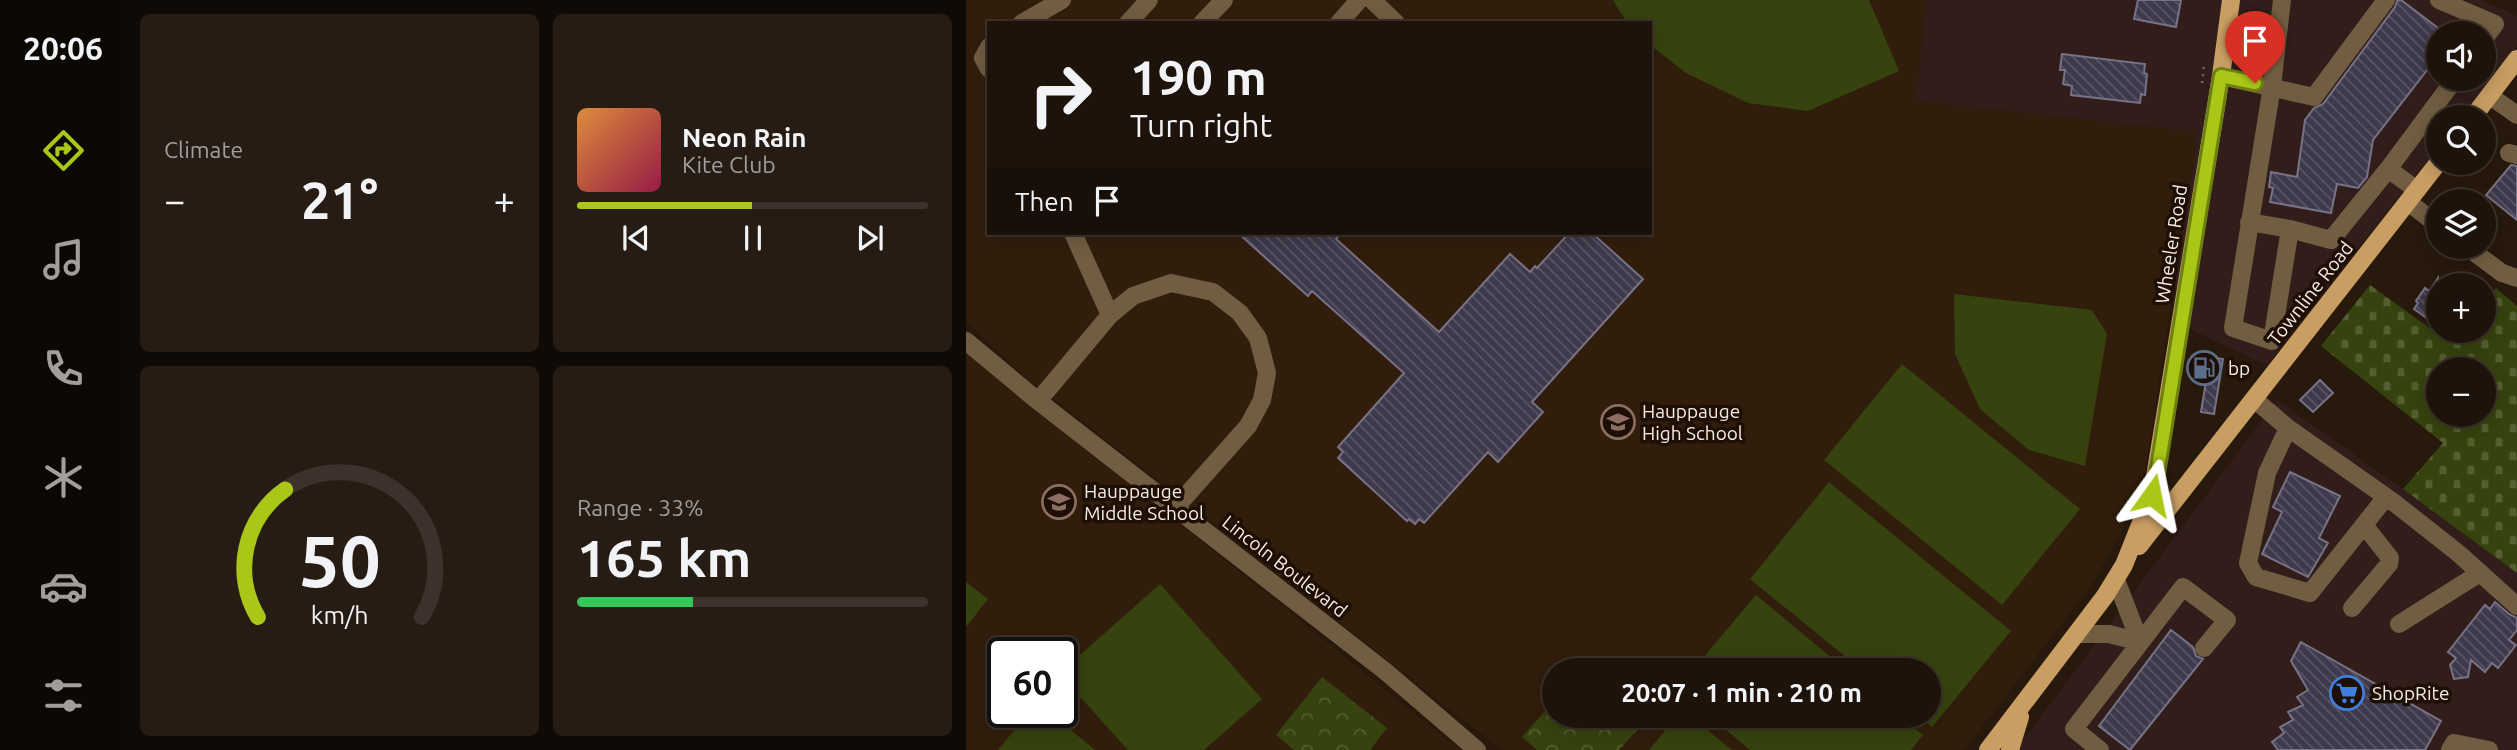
<!DOCTYPE html>
<html lang="en">
<head>
<meta charset="utf-8">
<style>
  body { margin:0; font-family:Ubuntu,sans-serif; background:#261c13; color:#f1f3f6; height:100vh; display:flex; flex-direction:column; font-size:26px; white-space:nowrap }
  * { box-sizing:border-box; margin:0 }
  p { font-size:23px; color:#a19e9c }
  .icon { flex:none; width:38px; height:38px; fill:none; stroke:currentColor; stroke-width:2; stroke-linecap:round; stroke-linejoin:round }
  .map { position:relative; flex:1; overflow:hidden }
  .details { display:flex; flex-direction:column; gap:14px; padding:14px; background:#100a06; width:840px }
  .details>* { flex:none }
  .guide { position:absolute; left:21px; top:21px; width:665px; height:214px; border-radius:0px; box-shadow:0 4px 18px #0003,0 0 0 2px #3c322b; background:#1e130a; color:#f1f3f6; overflow:hidden }
  .fabs { position:absolute; left:1460px; top:21px; display:grid; gap:14px }
  .fabs a { display:grid; place-items:center; width:70px; height:70px; border-radius:50%; background:#1e130a; box-shadow:0 4px 18px #0003,0 0 0 2px #3c322b; font-size:35px }
  .speed { position:absolute; left:21px; top:637px; display:flex; gap:14px; font-size:35px; font-weight:700; text-align:center }
  .speed>* { display:grid; place-content:center; width:91px; height:91px; border-radius:50%; background:#1e130a; box-shadow:0 4px 18px #0003,0 0 0 2px #3c322b; line-height:1 }
  .speed .limit { border:4px solid #111; border-radius:10px; background:#fff; color:#111 }
  .pin { position:absolute; display:grid; place-items:center; width:60px; height:60px; color:#fff; margin:-72px -30px; border-radius:50% 50% 50% 0; rotate:-45deg; box-shadow:0 0 7px #0007 }
  .pin .icon { rotate:45deg }
  .me { position:absolute; width:77px; margin:-38px; rotate:12deg; stroke-linejoin:round; filter:drop-shadow(0 0 5px #0008) }
  .turn { display:flex; align-items:center; gap:24px; height:147px; padding:0 28px; font-size:32px }
  .turn .icon { width:91px; height:91px; stroke-width:2.5 }
  .turn b { display:block; font-size:49px; line-height:60px }
  .then { display:flex; align-items:center; height:66px; padding:0 28px; background:#0003; gap:14px; font-size:26px }
  .big { font-size:52px; font-weight:700; line-height:1.1 }
  .details .card { flex:1; display:flex; flex-direction:column; justify-content:center; gap:10px; min-width:0; padding:0 24px; border-radius:10px; background:#261c13 }
  .details .dial { align-items:center; gap:0 }
  .dial svg { height:182px; overflow:visible; fill:none; stroke:#3c322b; stroke-width:7; stroke-linecap:round; text-anchor:middle }
  .dial text { fill:#f1f3f6; stroke:none }
  .song { display:flex; align-items:center; gap:21px }
  .cover { width:84px; height:84px; border-radius:10px; background:linear-gradient(135deg,hsl(30 70% 55%),hsl(340 70% 35%)) }
  .played { height:7px; border-radius:4px; background:linear-gradient(90deg,#aac718 50%,#3c322b 50%) }
  .keys { display:flex; justify-content:space-around; direction:ltr }
  .heat { display:flex; justify-content:space-between; align-items:center; font-size:38px; direction:ltr }
  .charge { height:10px; border-radius:5px; background:linear-gradient(90deg,#34c759 33%,#3c322b 0) }
  .details .tiles { flex:1; display:grid; gap:14px; grid-template-columns:repeat(2,1fr) }
  .trip { position:absolute; left:576px; top:658px; width:399px; height:70px; border-radius:35px; background:#1e130a; box-shadow:0 4px 18px #0003,0 0 0 2px #3c322b; font-weight:700; line-height:70px; text-align:center }
  main { display:flex; flex:1; min-height:0 }
  .menu { display:flex; flex-direction:column; width:126px; justify-content:space-around; align-items:center; background:#0c0804; color:#a19e9c }
  .menu .icon { width:49px; height:49px }
  .menu .current { color:#aac718 }
  .menu b { font-size:32px; color:#f1f3f6 }
  .map>svg:first-child { display:block }
</style>
</head>
<body>
<main>
<nav class="menu">
<b>20:06</b>
<svg class="icon current" aria-label="directions" viewBox="0 0 24 24"><path d="M12 3l9 9-9 9-9-9zM9 14v-3h6M13 9l2 2-2 2"/></svg>
<svg class="icon" aria-label="music" viewBox="0 0 24 24"><path d="M9 18V5l10-2v13"/><circle cx="6" cy="18" r="3"/><circle cx="16" cy="16" r="3"/></svg>
<svg class="icon" aria-label="phone" viewBox="0 0 24 24"><path d="M5 4h4l2 5-3 2q2 4 5 5l2-3 5 2v4C11 20 4 13 5 4z"/></svg>
<svg class="icon" aria-label="climate" viewBox="0 0 24 24"><path d="M12 3v18M4 7l16 10M4 17L20 7"/></svg>
<svg class="icon" aria-label="car" viewBox="0 0 24 24"><path d="M5 17H2v-5l4-1 3-4h7l3 4 3 1v5h-3M9 17h6M6 11h13"/><circle cx="7" cy="17" r="2"/><circle cx="17" cy="17" r="2"/></svg>
<svg class="icon" aria-label="filters" viewBox="0 0 24 24"><path d="M4 7h16M4 17h16"/><circle cx="9" cy="7" r="2"/><circle cx="15" cy="17" r="2"/></svg>
</nav>
<section class="details">
<div class="tiles">
<div class="card"><p>Climate</p>
<div class="heat"><a>−</a><b class="big">21°</b><a>+</a></div>
</div>
<div class="card">
<div class="song"><i class="cover"></i><div><b>Neon Rain</b><p>Kite Club</p></div></div>
<div class="played"></div>
<div class="keys"><svg class="icon" aria-label="previous" viewBox="0 0 24 24"><path d="M18 5L8 12l10 7zM5 5v14"/></svg><svg class="icon" aria-label="pause" viewBox="0 0 24 24"><path d="M8 5v14M16 5v14"/></svg><svg class="icon" aria-label="next" viewBox="0 0 24 24"><path d="M6 5l10 7-10 7zM19 5v14"/></svg></div>
</div>
<div class="card dial"><svg viewBox="0 0 100 80">
<path d="M14 69A42 42 0 1 1 86 69"/>
<path d="M14 69A42 42 0 0 1 26 13" stroke="#aac718"/>
<text x="50" y="56" font-size="32" font-weight="700">50</text>
<text x="50" y="72" font-size="11">km/h</text>
</svg></div>
<div class="card"><p>Range · 33%</p><b class="big">165 km</b><div class="charge"></div></div>
</div>
</section>
<div class="map">
<svg width="1551" height="750" viewBox="0 0 1551 750">
  <defs>
    <pattern id="cemetery-stones" width="16" height="16" patternUnits="userSpaceOnUse" patternTransform="scale(1.75)"><rect width="16" height="16" fill="#36430e"/><path d="M2 7V4a2 2 0 0 1 4 0v3zM10 15v-3a2 2 0 0 1 4 0v3z" fill="#545e31"/></pattern>
    <pattern id="park-crowns" width="20" height="18" patternUnits="userSpaceOnUse" patternTransform="scale(1.75)"><rect width="20" height="18" fill="#36430e"/><path d="M2 6a3 3 0 1 1 6 0M12 15a3 3 0 1 1 6 0" fill="none" stroke="#545e31"/></pattern>
    <pattern id="building-back-hatch" width="6" height="6" patternUnits="userSpaceOnUse" patternTransform="scale(1.75)"><rect width="6" height="6" fill="#3e394b"/><path d="M-1 5l2 2M0 0l6 6M5-1l2 2" fill="none" stroke="#5a5665"/></pattern>
  </defs>
  <rect width="100%" height="100%" fill="#28190d"/>
  <!-- commercial -->
  <path fill="#311e1b" fill-rule="evenodd" d="M961 0H1514L1551 16V46L1495 117H1472V147L1301 365 1226 330 1209 286 1231 132 949 101ZM1472 33H1517V79H1472Z
    M1311 400 1508 539 1551 573V750H1050Z"/>
  <!-- built -->
  <path fill="#311d0c" fill-rule="evenodd" d="M0 0H961L950 101 1232 132 1179 472 1156 531 1125 586 998 750H536L55 373 0 322ZM23 23H684V233H23ZM588 670H962V716H588Z
    M0 351 494 750H0ZM37 653H96V712H37Z"/>
  <!-- green -->
  <path fill="#36430e" d="M647 0H903L933 71 842 111 782 103 720 73 684 45V23H661Z
    M988 294 1126 310 1141 334 1119 466 1063 450 1014 409 989 354Z
    M936 364 1114 509 1036 605 858 460Z
    M863 482 1045 631 966 727 952 716H962V670H896L784 579Z
    M0 582 22 599 0 627Z
    M194 584 296 699 238 750H162L96 677V671Z
    M790 595 880 670H727Z
    M63 712H83L129 750H32Z
    M711 716H724L766 750H683Z
    M743 716H934L957 735 945 750H784Z"/>
  <!-- cemetery -->
  <path fill="url(#cemetery-stones)" fill-rule="evenodd" d="M1404 285 1469 332 1472 328V331H1517V305L1530 288 1551 306V573L1437 489 1477 443 1355 346ZM1472 369H1517V415H1472Z"/>
  <!-- park -->
  <path fill="url(#park-crowns)" d="M356 677 421 728 404 750H328L310 735Z
    M588 701V716H684L653 750H571L556 737Z"/>
  <!-- building -->
  <path fill="url(#building-back-hatch)" stroke="#787287" stroke-width="2" d="M1172 0H1215L1210 27 1168 19Z
    M1435 0 1472 28V56L1407 140 1401 177 1392 188 1371 184 1365 213 1304 202 1307 188 1303 187 1305 172 1331 177 1339 120 1348 108 1357 104 1429 7 1431 1Z
    M1096 54 1179 64 1178 73 1181 74 1179 95 1175 94 1174 103 1105 95 1106 86 1097 84 1099 70H1094Z
    M1545 165 1551 166V220L1520 195Z
    M272 233H375L370 239 473 332 544 254 564 272 569 266 571 268 603 233H626L677 279 566 402 577 412 532 462 522 452 458 523 453 519 449 524 443 519 441 521 372 458 377 452 372 447 438 373 346 291 342 296Z
    M1472 278V326L1448 309 1452 303 1450 301 1459 288 1463 291Z
    M1244 357 1257 359 1248 414 1235 412Z
    M1354 380 1367 393 1347 412 1334 400Z
    M1324 472 1374 496 1353 538 1362 543 1342 577 1296 554 1316 512 1307 507Z
    M1529 602 1543 614 1551 618V630L1543 640 1550 645 1532 668 1526 663 1519 672 1505 660 1502 677 1488 679 1484 665 1490 658 1482 652 1519 605 1524 609Z
    M1205 630 1227 647 1230 656 1237 659 1164 750 1133 726Z
    M1335 642 1475 721 1459 750H1312L1306 742 1318 733 1314 727 1327 720 1322 712 1337 705 1331 697 1342 690 1325 661Z"/>
  <g fill="none" stroke-linecap="round" stroke-linejoin="round">
    <!-- path -->
    <path stroke="#76695e" stroke-width="2.5" stroke-dasharray="2 5" stroke-linecap="butt" d="M1236 83 1238 66"/>
    <!-- minor -->
    <path stroke="#715d42" stroke-width="18" d="M406 0 430 23
      M1316 0 1306 86 1267 328 1306 341 1324 229 1365 240 1423 168 1489 79
      M1473 0 1529 24 1517 40
      M56 23 96 0
      M162 23 183 0
      M236 23 258 0
      M373 23 393 0
      M23 47 17 58 23 69
      M1255 76 1348 97 1420 0
      M1524 96 1551 115
      M1543 153 1551 155
      M1422 169 1451 190
      M1442 202 1472 225
      M1283 222 1324 229
      M107 233 144 315
      M1501 247 1536 273 1551 278
      M0 341 72 401 419 671 511 750
      M1288 399 1322 428 1426 501 1492 553 1551 606
      M72 401 144 315 167 296 205 283 247 292 274 313 292 338 301 373 296 400 282 426 210 507
      M1322 428 1301 473 1282 563 1290 577 1344 593 1420 497
      M1150 580 1174 642
      M1386 608 1423 564 1424 558 1398 525
      M1433 624 1514 573
      M1113 634H1143L1174 642
      M1134 750 1108 729 1217 587 1261 620 1238 648
      M1484 750 1488 743 1523 750"/>
    <!-- major -->
    <path stroke="#c89e63" stroke-width="18" d="M1507 117 1551 59
      M1173 546 1472 163
      M1022 750 1139 596 1158 565 1186 495 1255 76 1265 0
      M1044 750 1054 717"/>
  </g>
  <g fill="none" stroke-linecap="round" stroke-linejoin="round">
    <!-- route casing -->
    <g stroke="#6e8110" stroke-width="18">
      <path id="route" d="M1186 495 1191 474 1255 76 1289 83"/>
    </g>
    <!-- route -->
    <use href="#route" stroke="#aac718" stroke-width="12"/>
  </g>
  <!-- icons -->
  <defs>
    <g id="fuel-ring" transform="scale(1.75)"><circle r="9.5" fill="#1e0f05" stroke="#5c6f8a" stroke-width="1.5"/><path d="M-5.5-6h7V0h2V4h1.3V-2.5L3-4.5l.8-.8L6-3V5H2.5V1h-1V6h-7ZM-4.2-4.7v3.2H.2V-4.7Z" fill="#5c6f8a"/></g>
    <g id="school-ring" transform="scale(1.75)"><circle r="9.5" fill="#1e0f05" stroke="#8d6e63" stroke-width="1.5"/><path d="M0-5L7-2L0 1L-7-2ZM-4 1L0 2.5L4 1V4Q0 6-4 4Z" fill="#8d6e63"/></g>
    <g id="supermarket-ring" transform="scale(1.75)"><circle r="9.5" fill="#1e0f05" stroke="#3f7fe0" stroke-width="1.5"/><path d="M-6-5.5h2.5l.6 2H6L4.5 2H-2.5L-4.4-4H-6ZM-1.5 3.2a1.3 1.3 0 1 0 .1 0ZM3 3.2a1.3 1.3 0 1 0 .1 0Z" fill="#3f7fe0"/></g>
  </defs>
  <g fill-rule="evenodd">
    <use href="#fuel-ring" x="1238" y="368"/>
    <use href="#school-ring" x="652" y="422"/>
    <use href="#school-ring" x="93" y="502"/>
    <use href="#supermarket-ring" x="1381" y="693"/>
  </g>
  <g text-anchor="middle" dominant-baseline="central" stroke-width="7" stroke-linejoin="round" paint-order="stroke">
    <!-- street labels -->
    <g font-size="19" fill="#f6ebe3" stroke="#1e0f05">
      <text transform="translate(1205 244) rotate(-81)">Wheeler Road</text>
      <text transform="translate(1344 293) rotate(-52)">Townline Road</text>
      <text transform="translate(319 566) rotate(38)">Lincoln Boulevard</text>
    </g>
    <!-- poi labels -->
    <g font-size="19" fill="#f6ebe3" stroke="#1e0f05" text-anchor="start">
      <text x="1262" y="368">bp</text>
      <text x="676" y="411">Hauppauge<tspan x="676" dy="22">High School</tspan></text>
      <text x="118" y="491">Hauppauge<tspan x="118" dy="22">Middle School</tspan></text>
      <text x="1406" y="693">ShopRite</text>
    </g>
  </g>
</svg>
<div class="fabs">
<a><svg class="icon" aria-label="sound" viewBox="0 0 24 24"><path d="M4 9h4l5-4v14l-5-4H4zM17 9q2 3 0 6"/></svg></a>
<a><svg class="icon" aria-label="search" viewBox="0 0 24 24"><circle cx="10" cy="10" r="6"/><path d="M15 15l6 6"/></svg></a>
<a><svg class="icon" aria-label="layers" viewBox="0 0 24 24"><path d="M12 4l9 5-9 5-9-5zM3 14l9 5 9-5"/></svg></a>
<a>+</a>
<a>−</a>
</div>
<div class="speed"><div class="limit">60</div></div>
<div class="pin" style="left:1289px;top:83px;background:#d93025"><svg class="icon" aria-label="arrive" viewBox="0 0 24 24"><path d="M6 21V4h12l-3 4 3 4H6"/></svg></div>
<svg class="me" style="left:1186px;top:495px" viewBox="-20 -20 40 40"><path d="M0-17L14 15 0 8-14 15z" fill="#aac718" stroke="#fff" stroke-width="4"/></svg>
<div class="trip">20:07 · 1 min · 210 m</div>
<div class="guide">
<div class="turn"><svg class="icon" aria-label="right" viewBox="0 0 24 24"><path d="M7 20v-9h11M14 6l5 5-5 5"/></svg><div><b>190 m</b>Turn right</div></div>
<div class="then">Then<svg class="icon" aria-label="arrive" viewBox="0 0 24 24"><path d="M6 21V4h12l-3 4 3 4H6"/></svg></div>
</div>
</div>
</main>
</body>
</html>
